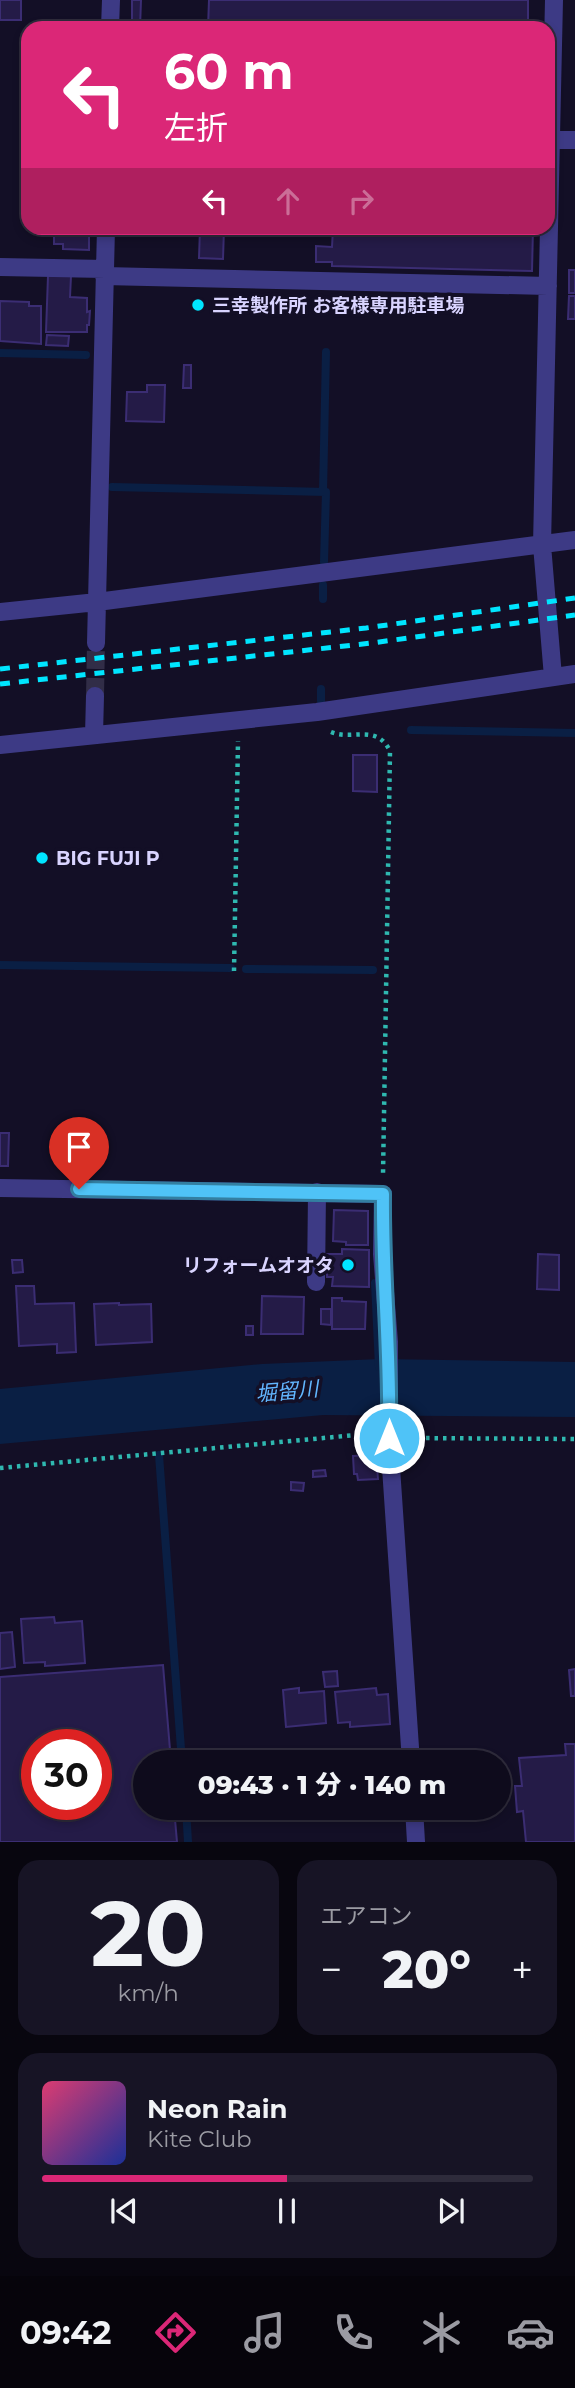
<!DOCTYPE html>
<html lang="ja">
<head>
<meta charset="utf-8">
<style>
  body { margin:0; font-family:Montserrat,"Noto Sans JP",sans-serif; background:#171425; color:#f1f3f6; height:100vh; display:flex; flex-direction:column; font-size:26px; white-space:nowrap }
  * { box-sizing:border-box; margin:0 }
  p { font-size:23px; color:#9b9ba3 }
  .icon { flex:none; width:38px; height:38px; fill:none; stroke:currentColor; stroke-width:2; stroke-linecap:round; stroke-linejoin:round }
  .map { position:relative; height:1842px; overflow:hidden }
  .drawer { display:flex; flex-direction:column; gap:18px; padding:18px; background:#08060f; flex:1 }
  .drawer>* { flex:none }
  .guide { position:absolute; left:21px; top:21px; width:534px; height:214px; border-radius:21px; box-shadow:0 4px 10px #0003,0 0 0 2px #2e2b3b; background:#db2777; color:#fff; overflow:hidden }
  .speed { position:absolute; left:21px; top:1729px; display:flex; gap:14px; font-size:35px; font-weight:700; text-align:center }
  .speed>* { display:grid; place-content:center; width:91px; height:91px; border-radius:50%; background:#0e0b1c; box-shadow:0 4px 10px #0003,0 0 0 2px #2e2b3b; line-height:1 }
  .speed .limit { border:10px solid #d22; background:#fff; color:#111 }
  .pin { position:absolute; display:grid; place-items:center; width:60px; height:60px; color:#fff; margin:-72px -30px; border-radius:50% 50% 50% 0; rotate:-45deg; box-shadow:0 0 7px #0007 }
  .pin .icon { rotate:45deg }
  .me { position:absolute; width:77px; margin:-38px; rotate:0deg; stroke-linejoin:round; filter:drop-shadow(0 0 5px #0008) }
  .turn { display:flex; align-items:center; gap:24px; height:147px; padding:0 28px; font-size:32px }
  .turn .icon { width:91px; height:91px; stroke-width:2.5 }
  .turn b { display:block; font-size:49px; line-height:60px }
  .lanes { display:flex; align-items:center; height:66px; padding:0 28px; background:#0003; justify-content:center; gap:35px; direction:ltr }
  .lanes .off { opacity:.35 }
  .big { font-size:52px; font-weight:800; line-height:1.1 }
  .drawer .card { flex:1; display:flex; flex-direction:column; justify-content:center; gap:10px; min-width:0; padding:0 24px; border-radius:21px; background:#171425 }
  .drawer .dial { align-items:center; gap:0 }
  .dial b { font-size:91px; line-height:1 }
  .song { display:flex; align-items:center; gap:21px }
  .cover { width:84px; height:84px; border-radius:10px; background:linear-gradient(135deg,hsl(340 70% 55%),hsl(230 70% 35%)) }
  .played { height:7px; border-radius:4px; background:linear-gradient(90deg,#db2777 50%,#2e2b3b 50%) }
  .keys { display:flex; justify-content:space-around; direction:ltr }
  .heat { display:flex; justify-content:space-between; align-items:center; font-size:38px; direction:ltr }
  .drawer .tiles { flex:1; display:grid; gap:18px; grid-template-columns:1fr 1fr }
  .card:last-child { grid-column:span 2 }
  .trip { position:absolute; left:133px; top:1750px; width:378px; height:70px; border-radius:35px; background:#0e0b1c; box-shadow:0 4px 10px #0003,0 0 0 2px #2e2b3b; font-weight:800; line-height:70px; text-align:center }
  .tab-bar { display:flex; height:112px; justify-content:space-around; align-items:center; background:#06040b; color:#9b9ba3 }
  .tab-bar .icon { width:49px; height:49px }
  .tab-bar .on { color:#db2777 }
  .tab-bar b { font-size:32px; color:#f1f3f6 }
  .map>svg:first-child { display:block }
</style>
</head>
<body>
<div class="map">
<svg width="575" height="1842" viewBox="0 0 575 1842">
  <rect width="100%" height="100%" fill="#130f26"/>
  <!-- water -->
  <path fill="#0a1f44" d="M380 1359 575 1362V1417L323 1415 0 1444V1389L262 1364Z"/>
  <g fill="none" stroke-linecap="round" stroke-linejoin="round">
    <!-- stream -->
    <path stroke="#0a1f44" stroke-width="8" d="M0 353 86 355
      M112 487 326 492 324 562
      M323 492 326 352
      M323 599V585
      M321 701V689
      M411 730 575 733
      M0 965 231 968
      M246 969 373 970
      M375 1283 379 1367
      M159 1455 182 1762
      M186 1808 188 1842"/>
  </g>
  <!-- building -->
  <path fill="#241b47" stroke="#3b2d73" stroke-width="2" fill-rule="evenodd" d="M0 0H21V20H0Z
    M132 0H141L140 28H132Z
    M209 0H528V20H522V27L514 28H208Z
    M54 228H89V250L63 249V244H54Z
    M200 228H224L223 259 199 258Z
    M333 228H533L532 271 332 266V262H316V246L332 247Z
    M569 270H575V293H569Z
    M48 276H71L70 297 87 298V312L90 311 89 325H87V332H46Z
    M569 296H575V319H568Z
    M0 301 29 302V306H41V344L0 341Z
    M47 335 69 336 68 346 46 345Z
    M184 365H191V388H183Z
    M147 385H165L164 422 126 421 127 392H147Z
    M353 755H377V792L353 791Z
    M0 1133H9L8 1166H0Z
    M334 1210 368 1211V1245H346V1242L333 1241Z
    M342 1249 369 1250V1287L332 1286 333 1277H327V1254H342Z
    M538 1254 559 1255V1290L537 1289Z
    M12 1260H22L23 1272 13 1273Z
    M16 1286H34L35 1304 74 1303 76 1352 57 1353V1344L19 1346Z
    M262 1296 304 1297 303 1334H261Z
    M332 1298H342V1301L366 1302 365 1329H332Z
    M119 1303V1305L151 1304 152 1342 96 1345 94 1304Z
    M321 1309H331V1325L321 1324Z
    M246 1326H253V1335H246Z
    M376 1455 378 1479 358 1480 357 1474H354L353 1456Z
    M325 1470 326 1476 313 1477V1471Z
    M291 1482 304 1483 303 1491 291 1490Z
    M54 1617 55 1623 82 1621 85 1663 45 1666V1662L24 1663 21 1619Z
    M12 1632 15 1667 0 1669V1633Z
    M163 1665 171 1762H145V1808H174L177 1842H0V1677ZM37 1745H96V1804H37Z
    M575 1669V1696H571L569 1670Z
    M337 1671 338 1686 325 1687 323 1672Z
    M299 1688V1693L324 1691 326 1723 286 1727 283 1690Z
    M376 1688 377 1695 388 1694 390 1724 350 1727V1722L338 1723 335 1692Z
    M565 1744H575V1842H526L523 1811 517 1812 515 1786H522L519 1758 566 1755Z"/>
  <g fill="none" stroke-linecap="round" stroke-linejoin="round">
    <!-- minor-tunnel -->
    <path stroke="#312d47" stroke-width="18" stroke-dasharray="18 9" stroke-linecap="butt" d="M95 696 96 643"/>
    <!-- path -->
    <path stroke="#2fb8b0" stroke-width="4.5" stroke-dasharray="3.5 5" stroke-linecap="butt" d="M331 732C353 741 376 723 390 751L383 1175
      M234 971 238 741
      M409 1438 575 1439
      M0 1468 356 1435 369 1436"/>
    <!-- minor -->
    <path stroke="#3d3a85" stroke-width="18" d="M110 28 111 0
      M551 140H575
      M0 267 105 269
      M104 276 548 286
      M0 612 97 602 575 540
      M96 643 106 228
      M553 677 542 545 554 0
      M94 735 95 696
      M0 745 317 712 575 674
      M0 1188 383 1194 382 1254 389 1342V1438L411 1762
      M316 1282 317 1192
      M414 1808 416 1842"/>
    <!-- rail -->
    <path stroke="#00e5ff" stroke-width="5" stroke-dasharray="10 9" stroke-linecap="butt" d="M0 669 366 628 575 598
      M0 684 372 643 575 615"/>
  </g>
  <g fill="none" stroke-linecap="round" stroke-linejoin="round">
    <!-- route casing -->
    <g stroke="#337fa1" stroke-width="18">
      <path id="route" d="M79 1189 383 1194C382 1275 391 1356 389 1438"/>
    </g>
    <!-- route -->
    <use href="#route" stroke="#4fc3f7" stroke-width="12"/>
  </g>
  <!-- markers -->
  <g fill="#00e5ff" stroke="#130f26" stroke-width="2.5">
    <circle cx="198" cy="305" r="7"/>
    <circle cx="42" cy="858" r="7"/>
    <circle cx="348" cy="1265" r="7"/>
  </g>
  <g text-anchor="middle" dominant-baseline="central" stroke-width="7" stroke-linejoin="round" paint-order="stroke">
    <!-- poi labels -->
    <g font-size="19" font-weight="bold" fill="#d9d4ff" stroke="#130f26" text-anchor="start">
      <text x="212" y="305">三幸製作所 お客様専用駐車場</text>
      <text x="56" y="858">BIG FUJI P</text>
      <text x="334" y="1265" text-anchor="end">リフォームオオタ</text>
    </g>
    <!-- water labels -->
    <g font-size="21" font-style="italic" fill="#62b6ff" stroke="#130f26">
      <text transform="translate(287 1391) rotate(-5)">堀留川</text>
    </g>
  </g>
</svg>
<div class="speed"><div class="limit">30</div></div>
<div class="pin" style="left:79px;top:1189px;background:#d93025"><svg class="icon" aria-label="arrive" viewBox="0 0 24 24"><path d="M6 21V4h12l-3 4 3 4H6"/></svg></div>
<svg class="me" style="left:389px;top:1438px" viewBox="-20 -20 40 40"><circle r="17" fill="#4fc3f7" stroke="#fff" stroke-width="3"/><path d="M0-11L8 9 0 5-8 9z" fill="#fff"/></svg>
<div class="trip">09:43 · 1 分 · 140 m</div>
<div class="guide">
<div class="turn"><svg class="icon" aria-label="left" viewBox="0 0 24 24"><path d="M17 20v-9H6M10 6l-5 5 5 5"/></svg><div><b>60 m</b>左折</div></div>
<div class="lanes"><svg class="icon" aria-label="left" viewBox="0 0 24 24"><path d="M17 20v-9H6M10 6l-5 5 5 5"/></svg><svg class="icon off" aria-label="ahead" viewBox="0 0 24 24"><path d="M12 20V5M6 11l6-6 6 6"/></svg><svg class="icon off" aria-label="right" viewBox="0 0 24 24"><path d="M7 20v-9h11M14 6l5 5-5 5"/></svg></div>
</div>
</div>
<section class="drawer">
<div class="tiles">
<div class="card dial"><b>20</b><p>km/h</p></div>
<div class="card"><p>エアコン</p>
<div class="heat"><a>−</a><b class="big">20°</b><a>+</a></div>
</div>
<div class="card">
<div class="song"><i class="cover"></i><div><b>Neon Rain</b><p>Kite Club</p></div></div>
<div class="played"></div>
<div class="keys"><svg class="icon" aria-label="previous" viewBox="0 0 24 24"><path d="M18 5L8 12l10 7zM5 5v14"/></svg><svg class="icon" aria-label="pause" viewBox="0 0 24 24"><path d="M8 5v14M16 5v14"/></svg><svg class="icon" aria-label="next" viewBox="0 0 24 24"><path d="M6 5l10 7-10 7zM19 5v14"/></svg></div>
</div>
</div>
</section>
<nav class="tab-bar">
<b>09:42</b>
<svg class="icon on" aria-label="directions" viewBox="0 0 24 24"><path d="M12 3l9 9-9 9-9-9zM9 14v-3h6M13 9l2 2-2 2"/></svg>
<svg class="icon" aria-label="music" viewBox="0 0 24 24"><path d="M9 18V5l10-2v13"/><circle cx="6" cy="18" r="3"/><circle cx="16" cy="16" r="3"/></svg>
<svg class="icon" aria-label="phone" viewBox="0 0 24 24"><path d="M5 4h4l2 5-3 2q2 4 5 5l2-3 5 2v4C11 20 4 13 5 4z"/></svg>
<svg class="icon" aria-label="climate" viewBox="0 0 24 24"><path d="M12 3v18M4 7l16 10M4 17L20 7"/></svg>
<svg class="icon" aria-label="car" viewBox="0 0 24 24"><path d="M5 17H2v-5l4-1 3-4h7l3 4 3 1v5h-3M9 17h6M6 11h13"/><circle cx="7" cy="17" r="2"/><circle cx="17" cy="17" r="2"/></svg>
</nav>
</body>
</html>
